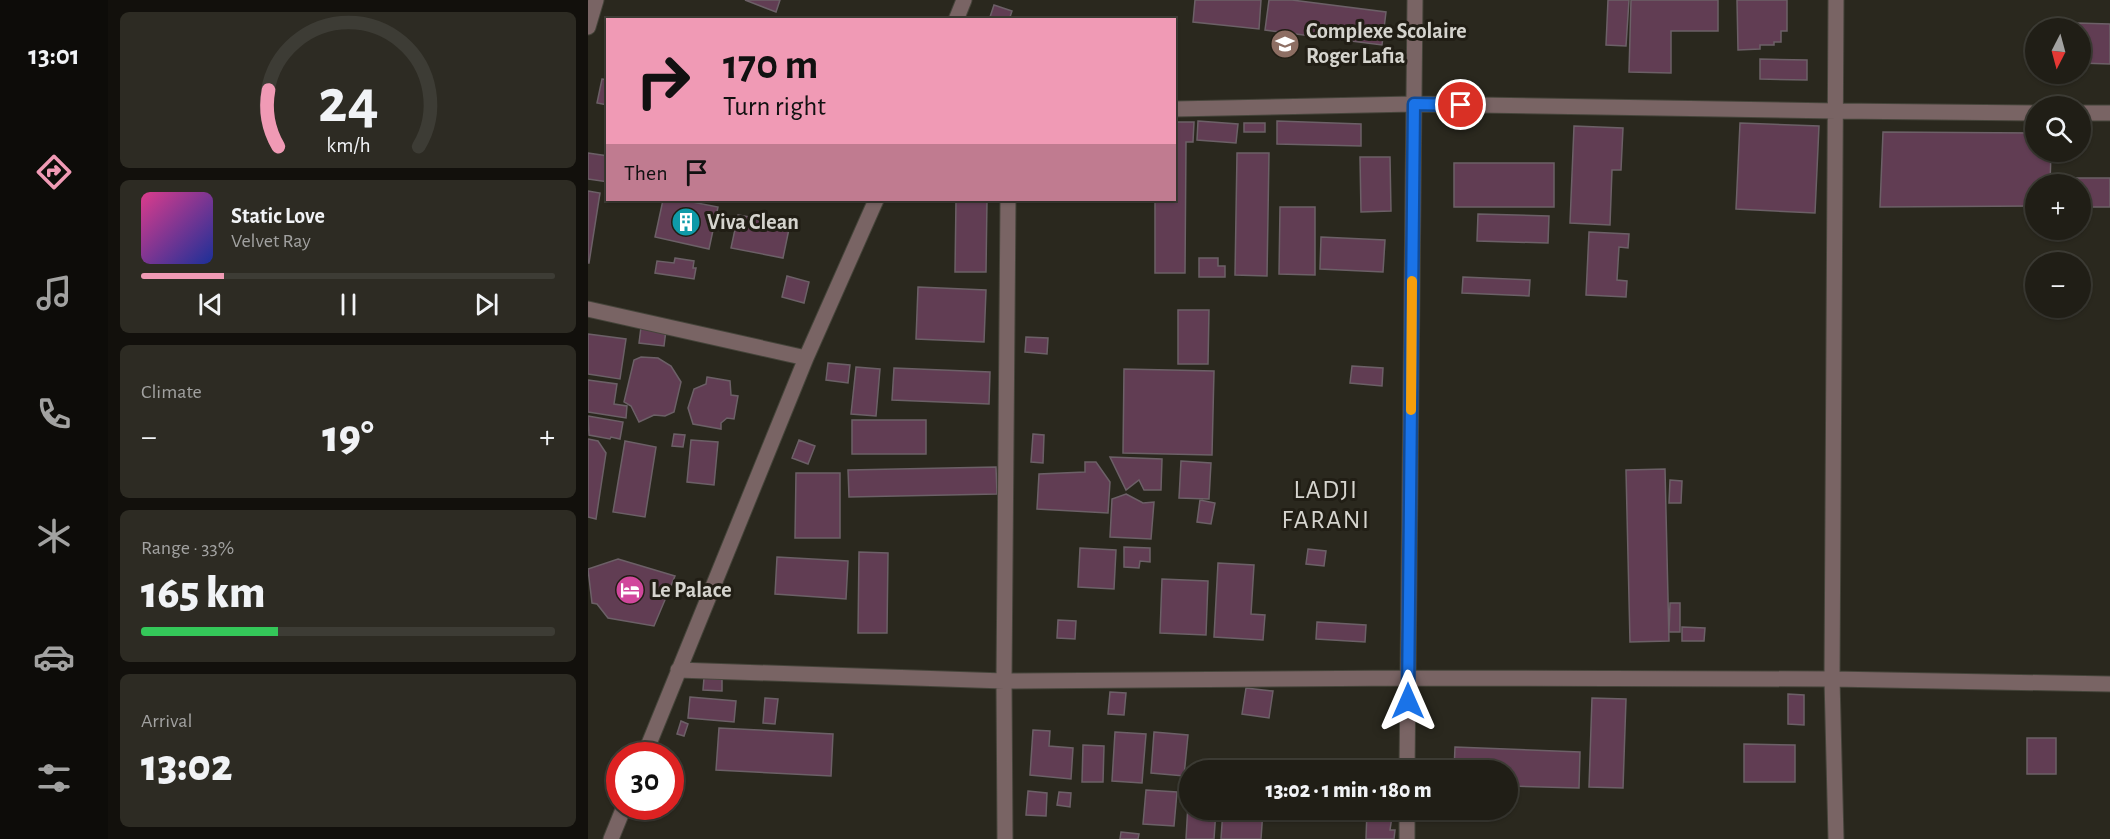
<!DOCTYPE html>
<html lang="en">
<head>
<meta charset="utf-8">
<style>
  body { margin:0; font-family:"Alegreya Sans",sans-serif; background:#2d2b23; color:#f1f3f6; height:100vh; display:flex; flex-direction:column; font-size:22px; white-space:nowrap }
  * { box-sizing:border-box; margin:0 }
  p { font-size:20px; color:#a2a2a1 }
  .icon { flex:none; width:33px; height:33px; fill:none; stroke:currentColor; stroke-width:2; stroke-linecap:round; stroke-linejoin:round }
  .map { position:relative; flex:1; overflow:hidden }
  .panel { display:flex; flex-direction:column; gap:12px; padding:12px; background:#12100c; width:480px }
  .panel>* { flex:none }
  .guide { position:absolute; left:18px; top:18px; width:570px; height:183px; border-radius:0px; box-shadow:0 2px 4px #0004,0 0 0 2px #3d3c35; background:#f09ab5; color:#111; overflow:hidden }
  .needle { width:39px; rotate:186deg }
  .buttons { position:absolute; left:1437px; top:18px; display:grid; gap:12px }
  .buttons a { display:grid; place-items:center; width:66px; height:66px; border-radius:50%; background:#201e16; box-shadow:0 2px 4px #0004,0 0 0 2px #3d3c35; font-size:30px }
  .speed { position:absolute; left:18px; top:742px; display:flex; gap:12px; font-size:30px; font-weight:700; text-align:center }
  .speed>* { display:grid; place-content:center; width:78px; height:78px; border-radius:50%; background:#201e16; box-shadow:0 2px 4px #0004,0 0 0 2px #3d3c35; line-height:1 }
  .speed .limit { border:9px solid #d22; background:#fff; color:#111 }
  .pin { position:absolute; display:grid; place-items:center; width:51px; height:51px; color:#fff; margin:-26px; border:3px solid #fff; border-radius:50%; box-shadow:0 2px 6px #0007 }
  .me { position:absolute; width:66px; margin:-33px; rotate:0deg; stroke-linejoin:round; filter:drop-shadow(0 0 4px #0008) }
  .turn { display:flex; align-items:center; gap:21px; height:126px; padding:0 18px; font-size:27px }
  .turn .icon { width:78px; height:78px; stroke-width:2.5 }
  .turn b { display:block; font-size:42px; line-height:51px }
  .then { display:flex; align-items:center; height:57px; padding:0 18px; background:#0003; gap:12px; font-size:22px }
  .big { font-size:45px; font-weight:800; line-height:1.1 }
  .panel .tile { flex:1; display:flex; flex-direction:column; justify-content:center; gap:9px; min-width:0; padding:0 21px; border-radius:9px; background:#2d2b23 }
  .panel .dial { align-items:center; gap:0 }
  .dial svg { height:156px; overflow:visible; fill:none; stroke:#3d3c35; stroke-width:7; stroke-linecap:round; text-anchor:middle }
  .dial text { fill:#f1f3f6; stroke:none }
  .song { display:flex; align-items:center; gap:18px }
  .cover { width:72px; height:72px; border-radius:9px; background:linear-gradient(135deg,hsl(330 70% 55%),hsl(230 70% 35%)) }
  .played { height:6px; border-radius:3px; background:linear-gradient(90deg,#f09ab5 20%,#3d3c35 20%) }
  .keys { display:flex; justify-content:space-around; direction:ltr }
  .heat { display:flex; justify-content:space-between; align-items:center; font-size:33px; direction:ltr }
  .charge { height:9px; border-radius:4px; background:linear-gradient(90deg,#34c759 33%,#3d3c35 0) }
  .trip { position:absolute; left:591px; top:760px; width:339px; height:60px; border-radius:30px; background:#201e16; box-shadow:0 2px 4px #0004,0 0 0 2px #3d3c35; font-weight:800; line-height:60px; text-align:center }
  main { display:flex; flex:1; min-height:0 }
  .tab-bar { display:flex; flex-direction:column; width:108px; justify-content:space-around; align-items:center; background:#0d0c09; color:#a2a2a1 }
  .tab-bar .icon { width:42px; height:42px }
  .tab-bar .current { color:#f09ab5 }
  .tab-bar b { font-size:27px; color:#f1f3f6 }
  .map>svg:first-child { display:block }
</style>
</head>
<body>
<main>
<nav class="tab-bar">
<b>13:01</b>
<svg class="icon current" aria-label="directions" viewBox="0 0 24 24"><path d="M12 3l9 9-9 9-9-9zM9 14v-3h6M13 9l2 2-2 2"/></svg>
<svg class="icon" aria-label="music" viewBox="0 0 24 24"><path d="M9 18V5l10-2v13"/><circle cx="6" cy="18" r="3"/><circle cx="16" cy="16" r="3"/></svg>
<svg class="icon" aria-label="phone" viewBox="0 0 24 24"><path d="M5 4h4l2 5-3 2q2 4 5 5l2-3 5 2v4C11 20 4 13 5 4z"/></svg>
<svg class="icon" aria-label="climate" viewBox="0 0 24 24"><path d="M12 3v18M4 7l16 10M4 17L20 7"/></svg>
<svg class="icon" aria-label="car" viewBox="0 0 24 24"><path d="M5 17H2v-5l4-1 3-4h7l3 4 3 1v5h-3M9 17h6M6 11h13"/><circle cx="7" cy="17" r="2"/><circle cx="17" cy="17" r="2"/></svg>
<svg class="icon" aria-label="filters" viewBox="0 0 24 24"><path d="M4 7h16M4 17h16"/><circle cx="9" cy="7" r="2"/><circle cx="15" cy="17" r="2"/></svg>
</nav>
<section class="panel">
<div class="tile dial"><svg viewBox="0 0 100 80">
<path d="M14 69A42 42 0 1 1 86 69"/>
<path d="M14 69A42 42 0 0 1 9 40" stroke="#f09ab5"/>
<text x="50" y="56" font-size="32" font-weight="700">24</text>
<text x="50" y="72" font-size="11">km/h</text>
</svg></div>
<div class="tile">
<div class="song"><i class="cover"></i><div><b>Static Love</b><p>Velvet Ray</p></div></div>
<div class="played"></div>
<div class="keys"><svg class="icon" aria-label="previous" viewBox="0 0 24 24"><path d="M18 5L8 12l10 7zM5 5v14"/></svg><svg class="icon" aria-label="pause" viewBox="0 0 24 24"><path d="M8 5v14M16 5v14"/></svg><svg class="icon" aria-label="next" viewBox="0 0 24 24"><path d="M6 5l10 7-10 7zM19 5v14"/></svg></div>
</div>
<div class="tile"><p>Climate</p>
<div class="heat"><a>−</a><b class="big">19°</b><a>+</a></div>
</div>
<div class="tile"><p>Range · 33%</p><b class="big">165 km</b><div class="charge"></div></div>
<div class="tile"><p>Arrival</p><b class="big">13:02</b></div>
</section>
<div class="map">
<svg width="1522" height="839" viewBox="0 0 1522 839">
  <rect width="100%" height="100%" fill="#2a281e"/>
  <!-- building -->
  <path fill="#613d53" stroke="#6c6067" stroke-width="1.5" d="M157 0H192L188 12Z
    M607 0H673L671 29 605 22Z
    M681 0H704L798 12 794 45 677 30Z
    M1020 0H1041L1038 46 1018 45Z
    M1043 0H1130V31H1083V73L1041 72Z
    M1149 0H1199V31H1193V42H1186V45H1172V49L1150 50Z
    M406 5 424 11 421 20H401Z
    M1488 23 1522 24V64L1492 63V28H1488Z
    M1172 59 1219 60V80L1172 79Z
    M14 79 20 80V105L9 103Z
    M610 121 650 124 648 143 609 140Z
    M689 121 773 124V146L689 144Z
    M586 122H606L605 142H598L597 273H567V200H586Z
    M656 123H677V132H656Z
    M1152 123 1231 126 1227 213 1148 209Z
    M986 126 1035 128 1033 170H1024L1022 225 982 223Z
    M1295 132 1448 133V152H1463L1462 184H1448V206L1292 207Z
    M0 153 20 156V182L0 179Z
    M649 153H681L679 276 647 275Z
    M772 157H802L803 211 773 212Z
    M866 163H966V207H866Z
    M1477 178H1522V207H1492V184H1478Z
    M0 191 12 193 1 263H0Z
    M75 200H94L130 207 121 249 67 237Z
    M368 200H399L398 272H367Z
    M692 207H727V275L691 274Z
    M890 214 961 216 960 243 889 241Z
    M150 215 202 224 195 258 143 248Z
    M1001 232 1041 234 1040 248 1031 247 1029 280 1039 281 1038 297 998 295Z
    M733 237 797 240 795 272 732 269Z
    M87 258 106 261 105 268H108L106 279 67 273 69 261 86 263Z
    M611 258H630V266H637V277H611Z
    M199 276 221 282 216 303 194 297Z
    M875 277 942 280 941 296 874 293Z
    M330 287 398 290 396 342 328 339Z
    M590 310H621L620 364H590Z
    M53 327 78 330 76 346 51 343Z
    M0 334 38 339 32 379 0 374Z
    M438 337 460 338 459 354 437 352Z
    M53 357 70 358 83 366 93 382 86 412 77 416 66 415 51 422 43 406 36 402 46 360Z
    M240 363 262 365 260 383 238 380Z
    M764 366 795 368 794 386 762 383Z
    M268 367 292 369 288 416 263 414Z
    M306 368 402 372 401 404 304 400Z
    M536 369 626 371 624 455 535 453Z
    M119 377 142 381 143 395 150 396 146 419 139 418 133 423V429L105 424 100 408 106 389 118 384Z
    M0 380 29 384 26 404 39 406 38 418 0 412Z
    M0 416 35 422 32 439 23 437 22 439 1 435Z
    M264 420H338V454H264Z
    M86 434 97 435 95 447 84 446Z
    M445 434 456 435 455 463 443 462Z
    M0 439 10 441 18 453 8 519 0 517Z
    M103 440 130 442 126 485 99 482Z
    M211 440 227 446 220 464 204 458Z
    M37 441 68 447 57 517 25 512Z
    M522 457 574 459 573 490H556L551 480 538 490Z
    M593 461 623 463 621 499 591 498Z
    M497 462H508L522 482 520 513 449 509 451 474 497 472Z
    M408 467 409 494 261 497 260 470Z
    M1077 469 1081 641 1042 642 1038 470Z
    M208 473H252V538H207Z
    M1082 480 1094 481 1093 503H1081Z
    M538 494 555 503 566 502 563 539 522 537 524 499Z
    M612 500 627 503 623 524 609 522Z
    M536 547 562 548V562L552 561 551 568 536 567Z
    M492 548 528 550 526 589 490 587Z
    M720 549 738 551 736 566 718 564Z
    M271 552 300 553 299 633H270Z
    M189 557 260 561 258 599 187 594Z
    M30 559 87 576 66 626 20 618 9 604 4 603 0 569Z
    M630 563 666 565 663 614 677 615 675 640 626 637Z
    M574 579 620 581 618 635 572 633Z
    M1082 603H1092V632H1081Z
    M470 620 488 621 487 639 469 638Z
    M729 622 778 625 777 642 728 639Z
    M1094 627 1117 628 1116 641H1094Z
    M116 678 134 679V691L115 690Z
    M658 688 685 691 681 718 654 714Z
    M522 692 538 693 536 715 520 714Z
    M1200 694 1216 695V725L1200 724Z
    M102 697 148 701 146 722 100 718Z
    M177 698 190 699 187 724 175 723Z
    M1004 698 1038 699 1035 788 1001 787Z
    M93 721 100 724 96 736 89 734Z
    M131 728 245 734 243 776 128 770Z
    M445 730 462 731 461 746 485 748 483 779 442 775Z
    M527 732 558 734 554 783 524 781Z
    M566 732 600 735 596 776 563 773Z
    M1439 738H1468V774H1439Z
    M1156 744 1207 745V782H1156Z
    M495 745 516 746 515 782H494Z
    M867 747 992 752 991 788 920 786V771H866Z
    M601 787 602 810H628L626 839H598Z
    M558 790 589 792 586 826 555 824Z
    M440 791 459 793 458 816 438 815Z
    M471 792 483 793 482 807 469 805Z
    M635 810H675L673 839H633Z
    M779 810H805L802 830H807L806 839H778Z
    M533 832 551 834 550 839H532Z"/>
  <g fill="none" stroke-linecap="round" stroke-linejoin="round">
    <!-- minor casing -->
    <g stroke="#45443a" stroke-width="17">
      <path id="minor" d="M368 20 376 0
        M0 27 8 0
        M586 109 826 104 1248 111 1448 113
        M1492 113H1522
        M0 309 218 358
        M90 670 416 681 820 678 1244 679 1522 684
        M56 756 218 358 288 200
        M819 771 827 0
        M23 839 36 807
        M417 839 416 681 420 200
        M819 839V810
        M1248 839 1244 679 1248 0"/>
    </g>
    <!-- minor -->
    <use href="#minor" stroke="#796464" stroke-width="15"/>
  </g>
  <g fill="none" stroke-linecap="round" stroke-linejoin="round">
    <!-- route casing -->
    <g stroke="#114b97" stroke-width="15">
      <path id="route" d="M820 701 826 104 873 105"/>
    </g>
    <!-- route -->
    <use href="#route" stroke="#1a73e8" stroke-width="10"/>
    <!-- slow -->
    <path stroke="#f59e0b" stroke-width="10" d="M823 410 824 281"/>
  </g>
  <!-- icons -->
  <defs>
    <g id="school-disc" transform="scale(1.5)"><circle r="9.5" fill="#8d6e63" stroke="#211e15"/><path d="M0-5L7-2L0 1L-7-2ZM-4 1L0 2.5L4 1V4Q0 6-4 4Z" fill="#fff"/></g>
    <g id="building-disc" transform="scale(1.5)"><circle r="9.5" fill="#0f9aa8" stroke="#211e15"/><path d="M-4-6H4V6H1V3H-1V6H-4ZM-2.5-4.3h1.7v1.8h-1.7ZM.8-4.3h1.7v1.8H.8ZM-2.5-1h1.7V.8h-1.7ZM.8-1h1.7V.8H.8Z" fill="#fff"/></g>
    <g id="hotel-disc" transform="scale(1.5)"><circle r="9.5" fill="#d1479c" stroke="#211e15"/><path d="M-6-4.5h1.5V1H6V5H4.5V3h-9V5H-6ZM-4 0a1.8 1.8 0 1 1 3.6 0ZM.5 0V-2.5h3Q6-2.5 6 0Z" fill="#fff"/></g>
  </defs>
  <g fill-rule="evenodd">
    <use href="#school-disc" x="697" y="44"/>
    <use href="#building-disc" x="98" y="222"/>
    <use href="#hotel-disc" x="42" y="590"/>
  </g>
  <g text-anchor="middle" dominant-baseline="central" stroke-width="6" stroke-linejoin="round" paint-order="stroke">
    <!-- poi labels -->
    <g font-size="22" font-weight="bold" fill="#d5d4ce" stroke="#211e15" text-anchor="start">
      <text x="718" y="31">Complexe Scolaire<tspan x="718" dy="25">Roger Lafia</tspan></text>
      <text x="119" y="222">Viva Clean</text>
      <text x="63" y="590">Le Palace</text>
    </g>
    <!-- quarter labels -->
    <g font-size="26" letter-spacing="1.5" fill="#d5d4ce" stroke="#211e15">
      <text x="738" y="490">LADJI<tspan x="738" dy="30">FARANI</tspan></text>
    </g>
  </g>
</svg>
<div class="buttons">
<a><svg class="needle" viewBox="-14 -14 28 28"><path d="M0-13l5 13h-10z" fill="#e53935"/><path d="M0 13l5-13h-10z" fill="#a2a2a1"/></svg></a>
<a><svg class="icon" aria-label="search" viewBox="0 0 24 24"><circle cx="10" cy="10" r="6"/><path d="M15 15l6 6"/></svg></a>
<a>+</a>
<a>−</a>
</div>
<div class="speed"><div class="limit">30</div></div>
<div class="pin" style="left:873px;top:105px;background:#d93025"><svg class="icon" aria-label="arrive" viewBox="0 0 24 24"><path d="M6 21V4h12l-3 4 3 4H6"/></svg></div>
<svg class="me" style="left:820px;top:701px" viewBox="-20 -20 40 40"><path d="M0-17L14 15 0 8-14 15z" fill="#1a73e8" stroke="#fff" stroke-width="4"/></svg>
<div class="trip">13:02 · 1 min · 180 m</div>
<div class="guide">
<div class="turn"><svg class="icon" aria-label="right" viewBox="0 0 24 24"><path d="M7 20v-9h11M14 6l5 5-5 5"/></svg><div><b>170 m</b>Turn right</div></div>
<div class="then">Then<svg class="icon" aria-label="arrive" viewBox="0 0 24 24"><path d="M6 21V4h12l-3 4 3 4H6"/></svg></div>
</div>
</div>
</main>
</body>
</html>
